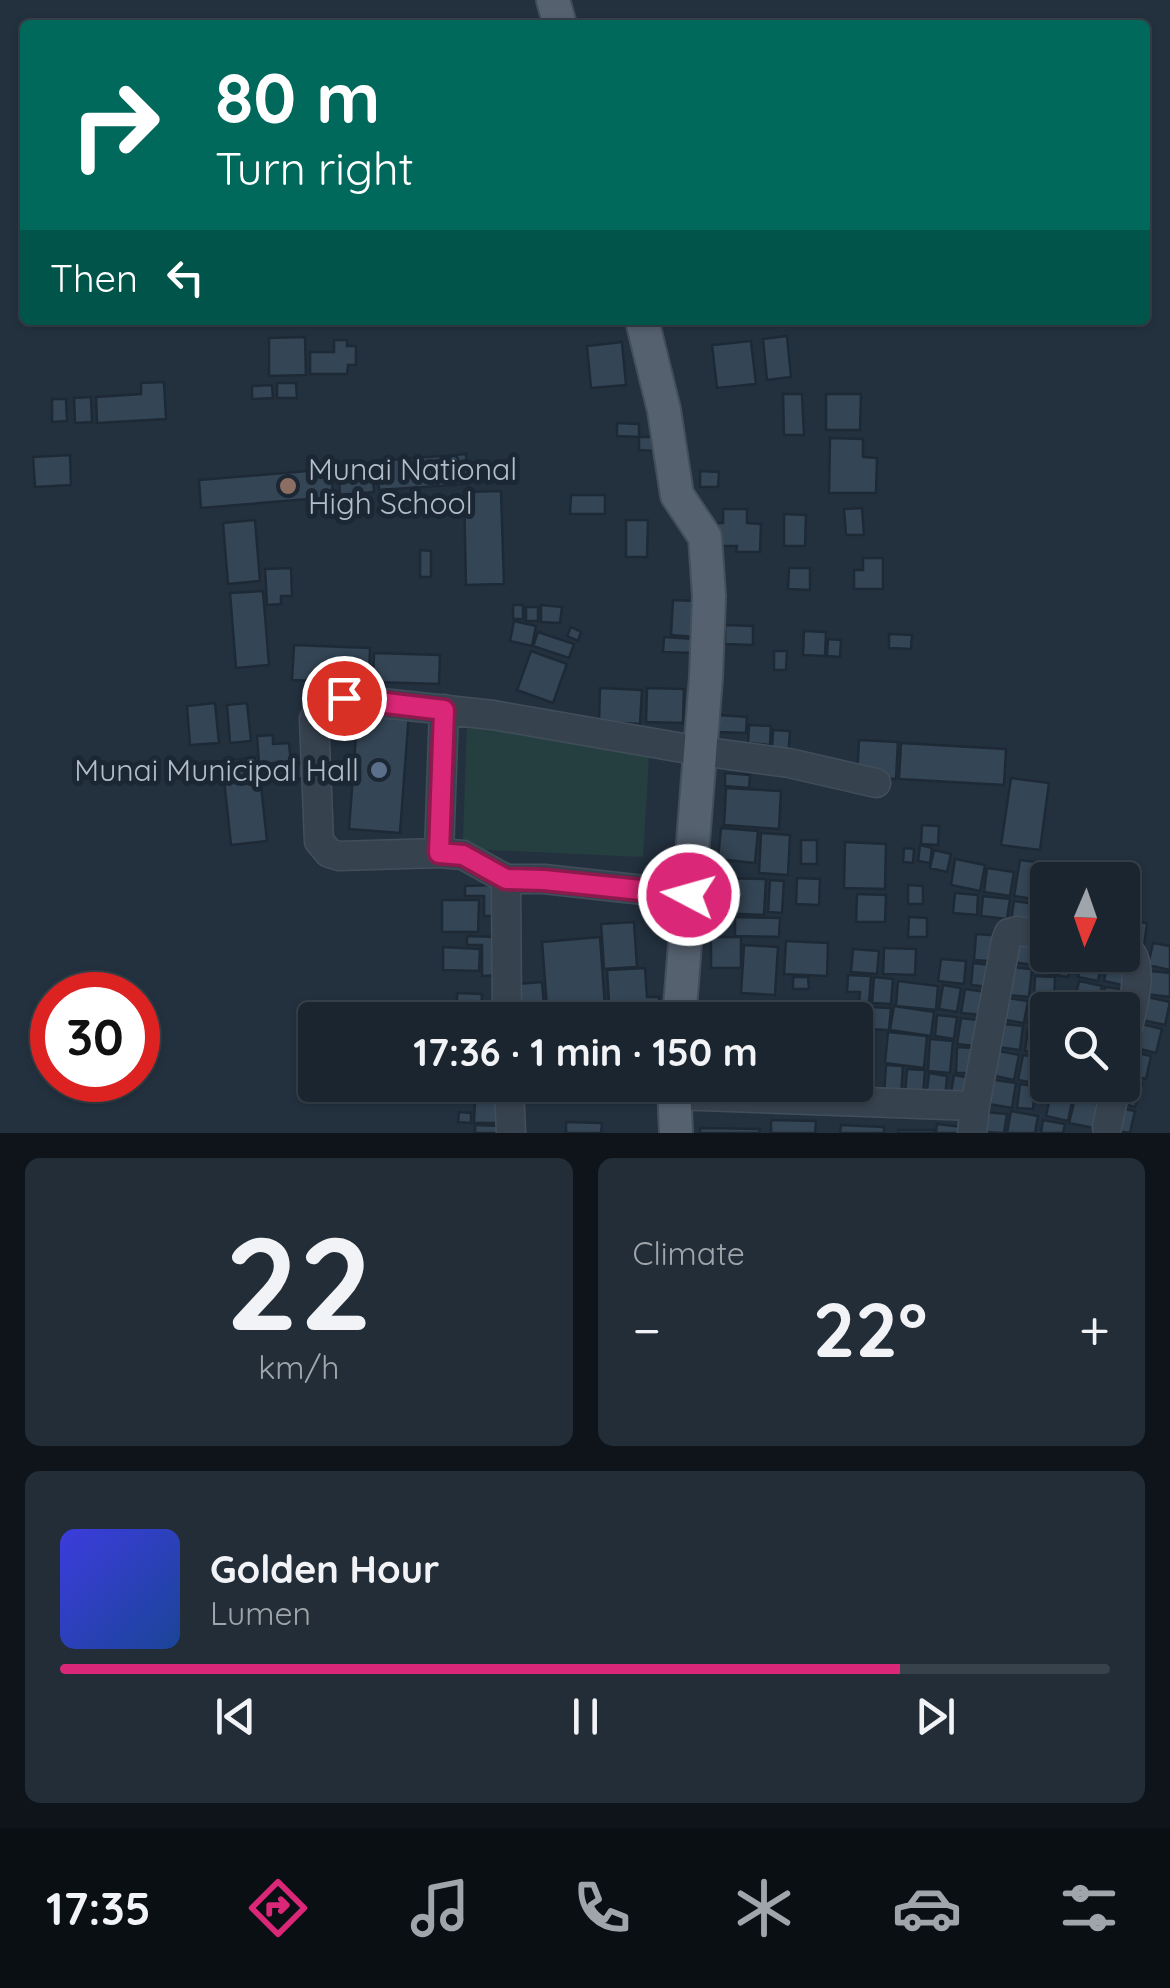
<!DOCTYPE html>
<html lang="en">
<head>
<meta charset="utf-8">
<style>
  body { margin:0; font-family:Quicksand,sans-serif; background:#232d37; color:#f1f3f6; height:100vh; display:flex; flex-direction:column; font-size:38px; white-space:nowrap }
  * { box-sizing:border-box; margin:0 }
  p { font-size:32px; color:#9fa5aa }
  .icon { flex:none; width:55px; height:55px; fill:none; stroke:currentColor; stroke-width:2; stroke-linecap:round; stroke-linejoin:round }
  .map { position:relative; height:1133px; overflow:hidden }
  .details { display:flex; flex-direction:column; gap:25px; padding:25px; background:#0e141a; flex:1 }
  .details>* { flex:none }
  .hud { position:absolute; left:20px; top:20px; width:1130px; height:305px; border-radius:10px; box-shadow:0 2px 8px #0004,0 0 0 2px #38424b; background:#00695c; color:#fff; overflow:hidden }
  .needle { width:65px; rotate:182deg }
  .controls { position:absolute; left:1030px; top:862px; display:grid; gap:20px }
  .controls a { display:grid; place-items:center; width:110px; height:110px; border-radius:10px; background:#1a252f; box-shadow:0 2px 8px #0004,0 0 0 2px #38424b; font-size:50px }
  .speed { position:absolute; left:30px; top:972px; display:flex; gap:20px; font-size:50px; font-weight:700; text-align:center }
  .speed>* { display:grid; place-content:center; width:130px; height:130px; border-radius:50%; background:#1a252f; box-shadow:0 2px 8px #0004,0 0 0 2px #38424b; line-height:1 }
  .speed .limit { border:15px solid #d22; background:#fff; color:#111 }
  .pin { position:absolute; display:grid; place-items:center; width:85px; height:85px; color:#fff; margin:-42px; border:5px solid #fff; border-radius:50%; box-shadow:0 2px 10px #0007 }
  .me { position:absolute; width:110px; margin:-55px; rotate:276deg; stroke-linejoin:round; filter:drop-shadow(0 0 8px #0008) }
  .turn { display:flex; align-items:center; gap:35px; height:210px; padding:0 30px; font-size:45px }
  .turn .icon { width:130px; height:130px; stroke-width:2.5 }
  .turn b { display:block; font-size:70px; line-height:85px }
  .then { display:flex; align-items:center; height:95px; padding:0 30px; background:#0003; gap:20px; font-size:38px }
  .big { font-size:75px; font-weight:700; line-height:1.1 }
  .details .card { flex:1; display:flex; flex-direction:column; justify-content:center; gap:15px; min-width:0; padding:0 35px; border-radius:15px; background:#232d37 }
  .details .dial { align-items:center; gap:0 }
  .dial b { font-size:130px; line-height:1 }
  .song { display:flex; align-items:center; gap:30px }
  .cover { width:120px; height:120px; border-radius:15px; background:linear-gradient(135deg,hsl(240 70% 55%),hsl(220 70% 35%)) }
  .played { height:10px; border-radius:5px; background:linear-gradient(90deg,#db2777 80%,#38424b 80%) }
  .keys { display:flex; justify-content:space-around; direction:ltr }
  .heat { display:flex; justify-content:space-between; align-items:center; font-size:55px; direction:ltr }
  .details .tiles { flex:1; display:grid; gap:25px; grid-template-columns:1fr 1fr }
  .card:last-child { grid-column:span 2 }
  .trip { position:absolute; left:298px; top:1002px; width:575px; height:100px; border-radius:10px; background:#1a252f; box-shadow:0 2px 8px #0004,0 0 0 2px #38424b; font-weight:700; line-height:100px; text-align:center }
  .menu { display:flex; height:160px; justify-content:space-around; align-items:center; background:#0a0f13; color:#9fa5aa }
  .menu .icon { width:70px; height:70px }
  .menu .on { color:#db2777 }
  .menu b { font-size:45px; color:#f1f3f6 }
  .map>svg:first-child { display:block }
</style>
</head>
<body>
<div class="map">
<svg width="1170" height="1133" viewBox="0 0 1170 1133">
  <rect width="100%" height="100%" fill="#23313f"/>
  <!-- green -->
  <path fill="#253f40" d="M467 725 650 739 643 857 467 849 463 839Z"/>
  <!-- building -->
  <path fill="#344555" stroke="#1e2936" stroke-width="2.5" d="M787 336 791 377 767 380 763 339Z
    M305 337 306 375 269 376V338Z
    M334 340H347V346H356V365H348L347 374H310V352H334Z
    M751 341 756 384 717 388 712 345Z
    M622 342 626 385 591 388 587 346Z
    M164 382 166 419 97 423 96 397 141 394V383Z
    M277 383H296L297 398H277Z
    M272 385 273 398 252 399V386Z
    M783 394H802L804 435H784Z
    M826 394H861L860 430H826Z
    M91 397 92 422 75 423 74 398Z
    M52 399H66L67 421 52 422Z
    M617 423 639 424V437L617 436Z
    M639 437H655L654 451 639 450Z
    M830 438 863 439V457L877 458 876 493H829Z
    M466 454 468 484 379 490 377 461Z
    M70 455 71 485 35 487 33 457Z
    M372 465 374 492 340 495 338 467Z
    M331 469 333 497 201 508 199 480Z
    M700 471 719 472 718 487H700Z
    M501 491 504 584 466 585 464 492Z
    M571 495H605V514H570Z
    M862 508 864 535H846L844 509Z
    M723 509H747V523L761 524 760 552H736L737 546H713L714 523H723Z
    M784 514 806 515 805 546H784Z
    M255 520 260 581 228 584 223 523Z
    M626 520H648L647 557H626Z
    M420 550 431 551V577H420Z
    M863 558H883V589H854V570H863Z
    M291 568 292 596H281V604L267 605 265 569Z
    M789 568H810V590L788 589Z
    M263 591 269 665 236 668 230 593Z
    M673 600 697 601 695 637 671 635Z
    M513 605H523V619H513Z
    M541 605 562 607 560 623 541 622Z
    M526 607H538V621H526Z
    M514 621 536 626 532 646 510 641Z
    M725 625 753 626V645L725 644Z
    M571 627 581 632 578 641 567 636Z
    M804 631 826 632 825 656 803 655Z
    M538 632 574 644 569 658 533 646Z
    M889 634 912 635 911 649 889 648Z
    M664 637 695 639V653L663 652Z
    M828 639 841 640 840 657 827 656Z
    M294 645 370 648 369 683 292 680Z
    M531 651 567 664 553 703 517 690Z
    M774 651H787L786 670H774Z
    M374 653 440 655 439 684 373 682Z
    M600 688 642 690 640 724 599 722Z
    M647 688 684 689 683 723 646 722Z
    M215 703 219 743 190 745 187 706Z
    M247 703 251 741 230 743 227 705Z
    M358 708 409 712 400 833 349 829Z
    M719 715 747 717 746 733 718 732Z
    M749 725 771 726 770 745 748 743Z
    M773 730 790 731 788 759 772 748Z
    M273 735V744L289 743 291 762 259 764 257 736Z
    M859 740 898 742 896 779 857 777Z
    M901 743 1006 749 1004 785 899 779Z
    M258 757 267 841 231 845 222 761Z
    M303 763 304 778 277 780 276 765Z
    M725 773 750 775 749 788 725 786Z
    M1011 778 1049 783 1040 850 1001 845Z
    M726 788 781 791 779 829 724 825Z
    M922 825 939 826 938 845 921 844Z
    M721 828 758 831 755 863 718 859Z
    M761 833 790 835 788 875 759 873Z
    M801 840H817V864H801Z
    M845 842 886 844 885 889 844 888Z
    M920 845 932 848 930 863 918 861Z
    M904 848 914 849 913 863 903 862Z
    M934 850 951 854 947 872 930 868Z
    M955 859 985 865 980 891 951 885Z
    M1020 860 1036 862 1035 870 1043 871 1039 900 1014 896Z
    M987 868 1014 872 1010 896 984 892Z
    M720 878 766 879 764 915 719 913Z
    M797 878 820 879 819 905 796 904Z
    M1044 879 1048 880V925L1037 923Z
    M770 880 784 881 782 913 768 912Z
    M494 885 495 916H484V896H465V886Z
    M908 885 923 886V904H908Z
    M955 893 978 895 977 915 953 913Z
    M857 894 886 895 885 922H856Z
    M983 896 1010 899 1007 919 981 916Z
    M442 900H479L478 932H442Z
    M1014 901 1036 904 1034 924 1011 921Z
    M735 917 780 918 779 937 735 936Z
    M909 917 927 918V937H908Z
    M1128 921 1147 923 1144 947 1126 946Z
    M634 922 637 967 604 969 601 924Z
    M976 934 1003 936 1001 962 974 960Z
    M467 936 501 937 500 975 482 976V945H467Z
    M600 937 606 1020H548L542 942Z
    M711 937H741V968H711Z
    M1014 937 1036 939 1034 965 1012 962Z
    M786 941 828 943 827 976 784 974Z
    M1046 941 1048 955H1072L1068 977 1040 972Z
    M1153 943 1170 946V970L1148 965Z
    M744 945 778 947 775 995 741 993Z
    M443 947 480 949 479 971 443 970Z
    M884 948 916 949 915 975 883 974Z
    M853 949 879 951 877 974 851 972Z
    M1083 955 1103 957 1098 981 1078 977Z
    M1108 958 1127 962 1122 985 1104 981Z
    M941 959 966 961 964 984 938 981Z
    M973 963 999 966 989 987 971 985Z
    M1012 967 1032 969 1029 997 1009 995Z
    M645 968 647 997H659L660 1020H610L607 970Z
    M1150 971 1170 973V997L1146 994Z
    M848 975 871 976 869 1003H859L860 992H847Z
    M1035 976 1055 977 1054 999 1034 998Z
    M793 977H808L809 989H793Z
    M874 977 893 979 891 1004 872 1003Z
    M898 981 938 986 936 1010 896 1006Z
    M1079 981 1102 986 1097 1008 1074 1003Z
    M542 982 545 1017 518 1019 517 984Z
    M943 985 961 988 957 1012 939 1009Z
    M1105 987 1121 989 1118 1010H1101Z
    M965 989 986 992 983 1015 961 1013Z
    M457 993 482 994 481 1014 457 1013Z
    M1143 996 1170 1002 1165 1025 1138 1019Z
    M1002 997 1028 1001 1024 1023 999 1019Z
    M1032 1000 1051 1003 1050 1010H1048L1047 1026 1028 1023Z
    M708 1002 742 1003 741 1020H708Z
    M843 1004 866 1005 865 1031 855 1030V1020H842Z
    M894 1006 934 1012 931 1036 890 1030Z
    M870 1007 891 1008 889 1030 868 1029Z
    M937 1015 957 1017 954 1039 935 1036Z
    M454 1016H483V1020H454Z
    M961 1018 987 1021 983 1047 957 1044Z
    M995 1023 1023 1026 1020 1050 991 1046Z
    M1138 1023 1162 1029 1156 1053 1132 1047Z
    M1028 1028 1046 1031 1043 1054 1025 1051Z
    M888 1032 927 1036 924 1068 885 1063Z
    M930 1039 953 1041 950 1073 928 1071Z
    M957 1047 973 1048 972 1073H956Z
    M999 1051 1019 1055 1014 1080 995 1076Z
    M1129 1051 1151 1056 1146 1079 1123 1074Z
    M1023 1055 1048 1059 1046 1085 1018 1080Z
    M886 1065 903 1066 901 1096 884 1095Z
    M907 1069 925 1070 923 1097 905 1096Z
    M929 1073 947 1076 945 1100 926 1098Z
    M954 1075 976 1079 972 1101 950 1098Z
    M981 1078 1016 1083 1012 1108 977 1102Z
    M1124 1078 1142 1084 1135 1107 1116 1102Z
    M1020 1084 1035 1086 1033 1109 1017 1108Z
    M487 1085H505L504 1098 486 1097Z
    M1079 1085H1106L1103 1099 1077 1093Z
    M1051 1092 1073 1097 1068 1121 1046 1116Z
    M1075 1098 1099 1104 1094 1128 1069 1123Z
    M475 1099 499 1100V1123H474Z
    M1116 1107 1135 1111 1130 1133 1111 1130Z
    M1011 1111 1038 1116 1035 1133H1007Z
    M459 1112 471 1113V1123L458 1122Z
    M985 1112 1007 1114 1004 1133 982 1132Z
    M771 1120 816 1121 815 1133H771Z
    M1043 1120 1065 1124 1063 1133H1041Z
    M566 1122 602 1123 601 1133H566Z
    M937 1124 963 1127V1133H936Z
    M475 1125 502 1126V1133H475Z
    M841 1125 884 1127V1133H840Z
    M700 1128 760 1129 759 1133H700Z
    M898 1130H934V1133H898Z"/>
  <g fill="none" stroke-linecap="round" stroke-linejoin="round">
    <!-- minor casing -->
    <g stroke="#434e5b" stroke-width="31">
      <path id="minor" d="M439 853 444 709
        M506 879 507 1020
        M689 895 544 879H506L463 855 439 853 339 856 329 853 319 841 314 719C322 705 328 700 344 699L493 715 700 751 789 763 876 783
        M1122 949C1130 952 1131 951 1134 959 1143 980 1127 1028 1122 1051
        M509 1085 511 1133
        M673 1095 975 1106
        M1107 1127 1116 1085
        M972 1133 975 1106 1006 941 1009 933 1017 931 1048 935"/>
    </g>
    <!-- major casing -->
    <g stroke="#434e5b" stroke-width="36">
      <path id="major" d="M553 0 560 25
        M642 320 664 410 677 495 705 537 709 596 706 677 679 1020
        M674 1085 676 1133"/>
    </g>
    <!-- minor -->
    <use href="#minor" stroke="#37424f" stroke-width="28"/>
    <!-- major -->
    <use href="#major" stroke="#55616f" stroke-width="32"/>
  </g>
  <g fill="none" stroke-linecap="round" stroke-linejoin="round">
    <!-- route casing -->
    <g stroke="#8e194d" stroke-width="25">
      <path id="route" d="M344 698 444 710 439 853 463 855 506 879 544 880 689 895"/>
    </g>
    <!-- route -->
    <use href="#route" stroke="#db2777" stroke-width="18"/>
  </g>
  <!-- markers -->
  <circle fill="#8d6e63" stroke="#1c2734" stroke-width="4" cx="288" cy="486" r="10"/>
  <circle fill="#5c6f8a" stroke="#1c2734" stroke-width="4" cx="379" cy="770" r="10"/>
  <g text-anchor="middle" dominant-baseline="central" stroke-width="10" stroke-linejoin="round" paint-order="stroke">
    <!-- poi labels -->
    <g font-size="30" fill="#b3bdca" stroke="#1c2734" text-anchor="start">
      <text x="308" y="469">Munai National<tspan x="308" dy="34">High School</tspan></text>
      <text x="359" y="770" text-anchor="end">Munai Municipal Hall</text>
    </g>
  </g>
</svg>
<div class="controls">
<a><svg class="needle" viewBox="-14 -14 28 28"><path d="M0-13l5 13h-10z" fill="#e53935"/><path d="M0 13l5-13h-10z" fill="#9fa5aa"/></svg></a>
<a><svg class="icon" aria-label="search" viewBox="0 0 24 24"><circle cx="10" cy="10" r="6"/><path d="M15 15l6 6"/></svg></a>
</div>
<div class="speed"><div class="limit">30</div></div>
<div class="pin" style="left:344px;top:698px;background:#d93025"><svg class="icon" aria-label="arrive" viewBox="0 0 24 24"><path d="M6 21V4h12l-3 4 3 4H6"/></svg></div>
<svg class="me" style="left:689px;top:895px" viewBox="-20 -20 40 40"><circle r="17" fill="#db2777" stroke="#fff" stroke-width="3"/><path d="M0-11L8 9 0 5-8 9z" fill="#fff"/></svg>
<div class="trip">17:36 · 1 min · 150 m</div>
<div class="hud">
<div class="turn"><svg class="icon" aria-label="right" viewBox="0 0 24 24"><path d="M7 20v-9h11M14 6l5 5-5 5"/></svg><div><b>80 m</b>Turn right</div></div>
<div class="then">Then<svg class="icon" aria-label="left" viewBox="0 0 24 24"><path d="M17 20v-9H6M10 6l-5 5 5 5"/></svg></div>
</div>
</div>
<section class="details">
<div class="tiles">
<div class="card dial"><b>22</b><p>km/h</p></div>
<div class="card"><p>Climate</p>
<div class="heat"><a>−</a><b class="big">22°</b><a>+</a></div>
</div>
<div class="card">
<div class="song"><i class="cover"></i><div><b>Golden Hour</b><p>Lumen</p></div></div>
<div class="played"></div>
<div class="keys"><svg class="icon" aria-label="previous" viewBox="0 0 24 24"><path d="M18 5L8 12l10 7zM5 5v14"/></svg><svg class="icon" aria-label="pause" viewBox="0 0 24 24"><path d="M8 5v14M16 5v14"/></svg><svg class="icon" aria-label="next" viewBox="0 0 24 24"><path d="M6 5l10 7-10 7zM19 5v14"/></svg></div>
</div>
</div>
</section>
<nav class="menu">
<b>17:35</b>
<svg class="icon on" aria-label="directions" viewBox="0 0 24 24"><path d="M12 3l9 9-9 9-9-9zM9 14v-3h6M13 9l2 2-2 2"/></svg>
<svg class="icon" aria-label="music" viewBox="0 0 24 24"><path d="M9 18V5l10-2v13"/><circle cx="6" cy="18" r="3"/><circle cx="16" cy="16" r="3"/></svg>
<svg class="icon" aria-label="phone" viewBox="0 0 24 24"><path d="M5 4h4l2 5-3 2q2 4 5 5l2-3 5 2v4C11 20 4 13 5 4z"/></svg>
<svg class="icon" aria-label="climate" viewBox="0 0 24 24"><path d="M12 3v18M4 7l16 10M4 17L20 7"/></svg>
<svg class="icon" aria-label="car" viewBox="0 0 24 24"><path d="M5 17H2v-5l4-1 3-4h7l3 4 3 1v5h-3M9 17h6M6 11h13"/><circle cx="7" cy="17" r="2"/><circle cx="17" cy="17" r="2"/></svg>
<svg class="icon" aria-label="filters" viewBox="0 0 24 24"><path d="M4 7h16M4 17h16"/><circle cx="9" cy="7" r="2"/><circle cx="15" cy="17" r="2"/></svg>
</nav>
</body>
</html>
